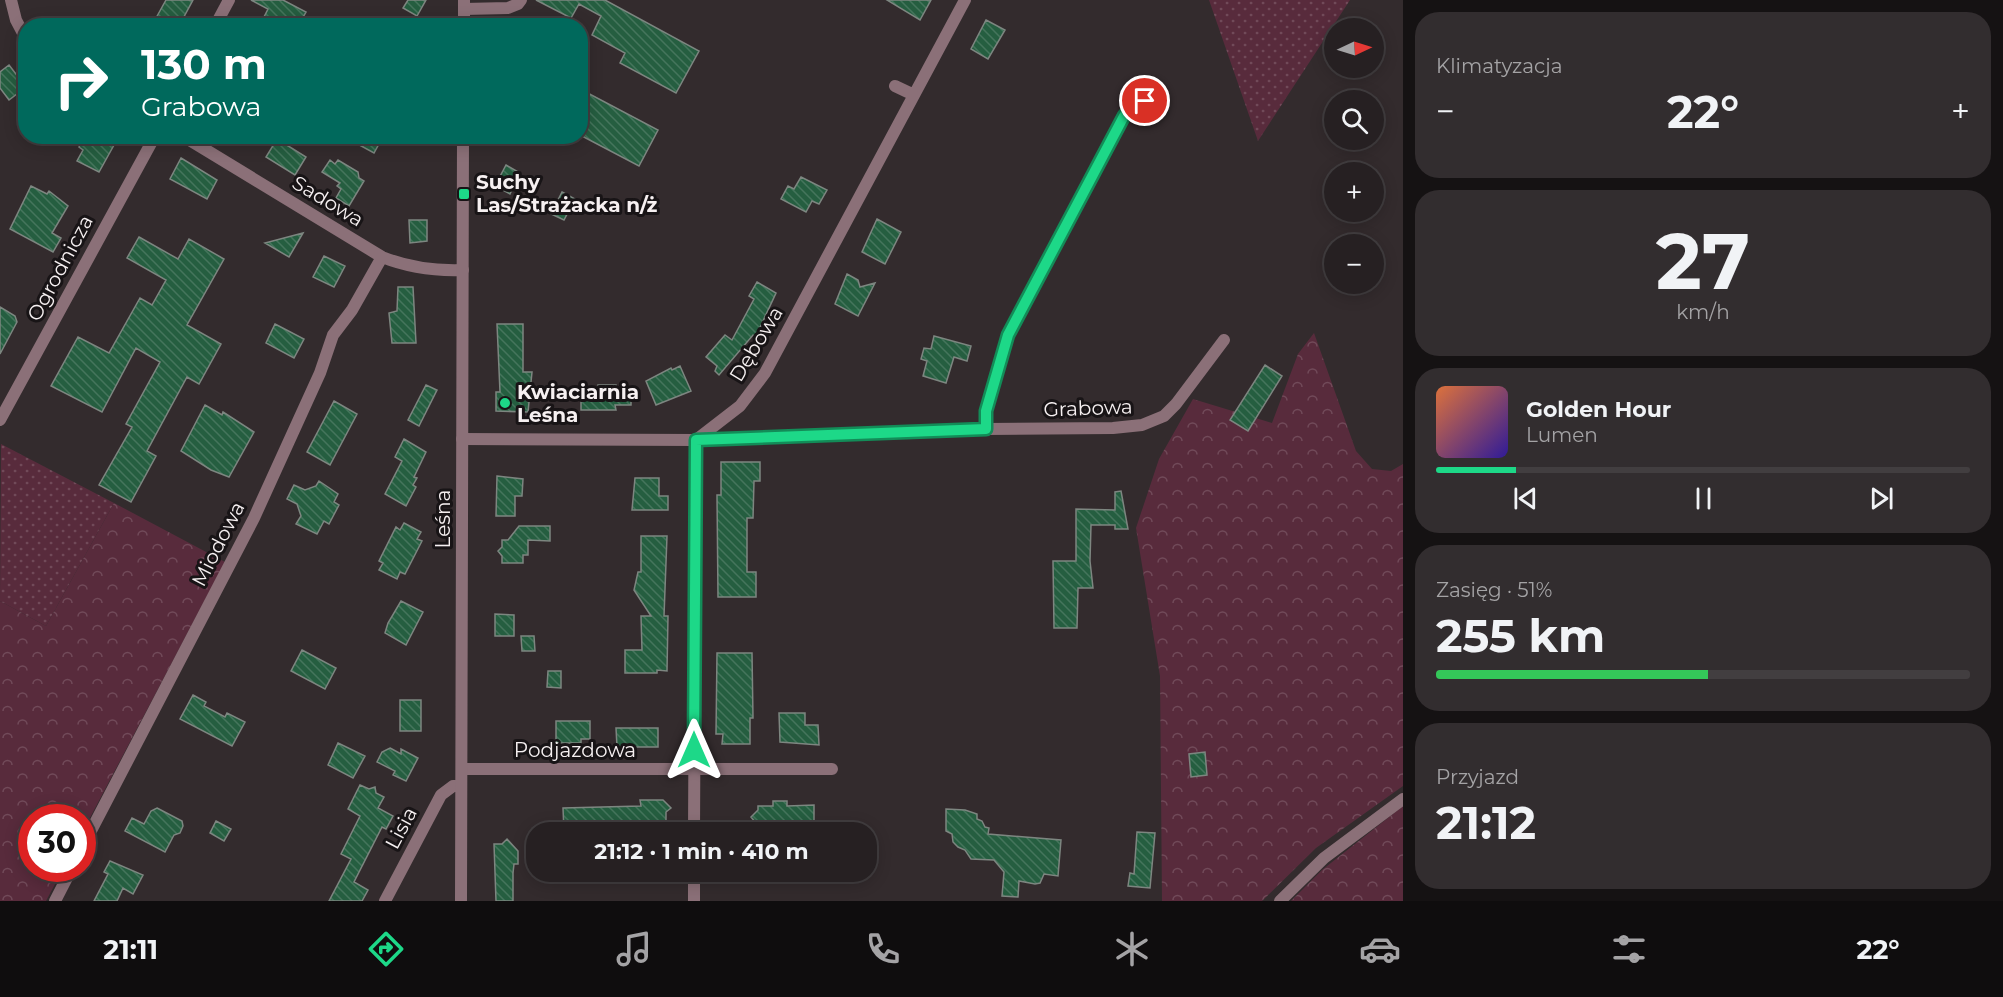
<!DOCTYPE html>
<html lang="pl">
<head>
<meta charset="utf-8">
<style>
  body { margin:0; font-family:Montserrat,sans-serif; background:#322d2f; color:#f1f3f6; height:100vh; display:flex; flex-direction:column; font-size:22px; white-space:nowrap }
  * { box-sizing:border-box; margin:0 }
  p { font-size:20px; color:#a4a3a5 }
  .icon { flex:none; width:33px; height:33px; fill:none; stroke:currentColor; stroke-width:2; stroke-linecap:round; stroke-linejoin:round }
  .map { position:relative; flex:1; overflow:hidden }
  .sheet { display:flex; flex-direction:column; gap:12px; padding:12px; background:#151213; width:600px }
  .sheet>* { flex:none }
  .top-card { position:absolute; left:18px; top:18px; width:570px; height:126px; border-radius:24px; box-shadow:0 3px 15px #0003,0 0 0 2px #423e40; background:#00695c; color:#fff; overflow:hidden }
  .needle { width:39px; rotate:86deg }
  .controls { position:absolute; left:1324px; top:18px; display:grid; gap:12px }
  .controls a { display:grid; place-items:center; width:60px; height:60px; border-radius:50%; background:#262022; box-shadow:0 3px 15px #0003,0 0 0 2px #423e40; font-size:30px }
  .speed { position:absolute; left:18px; top:804px; display:flex; gap:12px; font-size:30px; font-weight:700; text-align:center }
  .speed>* { display:grid; place-content:center; width:78px; height:78px; border-radius:50%; background:#262022; box-shadow:0 3px 15px #0003,0 0 0 2px #423e40; line-height:1 }
  .speed .limit { border:9px solid #d22; background:#fff; color:#111 }
  .pin { position:absolute; display:grid; place-items:center; width:51px; height:51px; color:#fff; margin:-26px; border:3px solid #fff; border-radius:50%; box-shadow:0 2px 6px #0007 }
  .me { position:absolute; width:66px; margin:-33px; rotate:0deg; stroke-linejoin:round; filter:drop-shadow(0 0 4px #0008) }
  .turn { display:flex; align-items:center; gap:21px; height:126px; padding:0 24px; font-size:27px }
  .turn .icon { width:78px; height:78px; stroke-width:2.5 }
  .turn b { display:block; font-size:42px; line-height:51px }
  .big { font-size:45px; font-weight:700; line-height:1.1 }
  .sheet .widget { flex:1; display:flex; flex-direction:column; justify-content:center; gap:9px; min-width:0; padding:0 21px; border-radius:24px; background:#322d2f }
  .sheet .dial { align-items:center; gap:0 }
  .dial b { font-size:78px; line-height:1 }
  .song { display:flex; align-items:center; gap:18px }
  .cover { width:72px; height:72px; border-radius:9px; background:linear-gradient(135deg,hsl(20 70% 55%),hsl(250 70% 35%)) }
  .played { height:6px; border-radius:3px; background:linear-gradient(90deg,#1dd888 15%,#423e40 15%) }
  .keys { display:flex; justify-content:space-around; direction:ltr }
  .heat { display:flex; justify-content:space-between; align-items:center; font-size:33px; direction:ltr }
  .charge { height:9px; border-radius:4px; background:linear-gradient(90deg,#34c759 51%,#423e40 0) }
  .trip { position:absolute; left:526px; top:822px; width:351px; height:60px; border-radius:24px; background:#262022; box-shadow:0 3px 15px #0003,0 0 0 2px #423e40; font-weight:700; line-height:60px; text-align:center }
  .dock { display:flex; height:96px; justify-content:space-around; align-items:center; background:#0f0d0e; color:#a4a3a5 }
  .dock .icon { width:42px; height:42px }
  .dock .selected { color:#1dd888 }
  .dock b { font-size:27px; color:#f1f3f6 }
  main { display:flex; flex:1; min-height:0 }
  .map>svg:first-child { display:block }
</style>
</head>
<body>
<main>
<div class="map">
<svg width="1403" height="901" viewBox="0 0 1403 901">
  <defs>
    <pattern id="grass-dots" width="8" height="8" patternUnits="userSpaceOnUse" patternTransform="scale(1.5)"><rect width="8" height="8" fill="#582b3c"/><path d="M2 2h.1M6 6h.1" fill="none" stroke="#714a59" stroke-width="1.8" stroke-linecap="round"/></pattern>
    <pattern id="forest-crowns" width="20" height="18" patternUnits="userSpaceOnUse" patternTransform="scale(1.5)"><rect width="20" height="18" fill="#582b3c"/><path d="M2 6a3 3 0 1 1 6 0M12 15a3 3 0 1 1 6 0" fill="none" stroke="#714a59"/></pattern>
    <pattern id="building-back-hatch" width="6" height="6" patternUnits="userSpaceOnUse" patternTransform="scale(1.5)"><rect width="6" height="6" fill="#255e40"/><path d="M-1 5l2 2M0 0l6 6M5-1l2 2" fill="none" stroke="#45755c"/></pattern>
  </defs>
  <rect width="100%" height="100%" fill="#332b2d"/>
  <!-- grass -->
  <path fill="url(#grass-dots)" d="M1209 0H1350L1258 141Z
    M1 444 114 503 46 626 0 601Z"/>
  <!-- forest -->
  <path fill="url(#forest-crowns)" d="M1314 333 1356 451 1372 469 1391 471 1403 464V786L1316 848 1262 901H1162L1160 676 1136 528 1159 459 1193 399 1272 423 1298 354Z
    M114 503 225 562 83 831 82 818H32V868L63 869 46 901H0V601L46 626Z
    M1403 806V901H1291L1322 870Z"/>
  <!-- building -->
  <path fill="url(#building-back-hatch)" stroke="#7d8680" stroke-width="1.5" d="M166 0H193L179 26H155L158 20 156 18Z
    M251 0H283L306 12 298 26H279L264 17 268 9Z
    M408 0H426L417 16 403 8Z
    M536 0H605L699 51 676 93 620 63 625 53 592 35 601 16 579 4 571 18Z
    M887 0H931L920 20Z
    M986 20 1005 30 988 59 971 49Z
    M9 65 26 87 9 100 0 88V72Z
    M580 89 658 130 639 166 580 135Z
    M85 136H119L99 172 77 161 83 150 79 147Z
    M343 136H370L380 142 374 153Z
    M277 139 306 157 295 175 266 157Z
    M181 158 217 180 207 199 170 179Z
    M330 160 335 164 338 160 358 172 359 178 364 181 349 206 336 198 341 189 337 186 340 183 322 172Z
    M506 165 520 173 510 194 495 186Z
    M801 177 827 190 819 204 812 201 806 212 781 199 788 186 794 189Z
    M31 186 47 194 49 191 68 206 52 233 61 238 53 252 10 229Z
    M562 192 575 199 564 220 551 214Z
    M877 219 901 232 885 264 862 252Z
    M409 220H427V241L410 243Z
    M303 233 289 257 265 243Z
    M139 237 178 259 189 239 224 259 187 325 221 344 199 384 187 377 147 451 156 456 131 502 99 485 132 427 126 424 160 362 136 348 102 412 51 386 78 337 109 353 140 298 152 305 166 280 127 258Z
    M324 256 345 266 334 287 313 277Z
    M847 274 858 280 860 287 875 283 858 316 835 304Z
    M757 282 776 293 756 336 753 335 719 375 715 371 717 366 706 357 725 335 732 340 754 299 749 296Z
    M398 287H413L416 343H392L389 313 397 311Z
    M0 307 15 316 17 322 0 354Z
    M275 324 304 339 294 358 266 343Z
    M497 324H523V372H532L528 412 496 411V392H500Z
    M934 336 971 346 967 361 954 357 946 383 923 376 927 361 921 359 924 348 931 349Z
    M1265 365 1282 376 1248 431 1230 420Z
    M680 366 691 391 656 405 646 381 671 368 672 370Z
    M426 385 437 390 419 426 408 420Z
    M598 385H616V389H631V405H615L616 410H581V395H598Z
    M334 401 357 414 330 465 307 452Z
    M205 405 222 415 223 412 254 432 229 477 211 470 181 451Z
    M404 439 426 452 414 477 417 478 413 485 416 487 406 506 385 494 402 461 395 457Z
    M721 462H760V481H754L753 518H747V572H756V597H718L717 495H721Z
    M497 476 523 479 522 496H515V516H496Z
    M635 478H659V496H668V510H632Z
    M319 481 338 494 334 502 339 505 329 524 324 521 317 534 296 524 301 516 297 504 287 499 294 485 305 490 316 486Z
    M1121 491 1128 529H1115V525H1091L1090 561 1093 588H1078L1077 628H1054L1053 561H1076V509L1115 510V492Z
    M404 523 421 532 417 539 422 541 405 574 400 572 397 579 379 570 383 563 379 561 396 527 400 530Z
    M519 526H550V541L528 540V555H523V563H502V556L498 551 502 547V540H508Z
    M641 536H667L664 616H668L667 671 657 670V673H625V650H642L641 616H651L634 590 638 572H641Z
    M401 601 423 612 406 645 385 633 388 623Z
    M495 614 514 615V636H495Z
    M521 636H534L535 651H522Z
    M302 650 336 668 325 689 291 671Z
    M717 653H752L753 718H750V744H722L723 734H716Z
    M548 671H561V688L547 687Z
    M193 695 206 702 204 706 225 717 227 713 245 722 232 746 180 719Z
    M400 700H421V731H400Z
    M779 713H805V725H818L819 745 780 742Z
    M556 721H590V739H581V743H556Z
    M616 728H658V747H617Z
    M338 743 365 756 353 778 328 765Z
    M390 748 401 754V749L418 758 406 781 393 775 395 771 377 762 382 752Z
    M1205 752 1207 775 1191 777 1189 754Z
    M360 785 369 789 375 787 376 793 384 797 378 808 393 816 386 829 382 827 354 882 368 890 362 901H329L351 859 341 854 360 816 348 809Z
    M640 800H663L671 808 666 812V823L584 825 585 832H564L563 808 641 806Z
    M773 801H787V806L814 805V821H801V829H786V832L761 829 751 817 758 810V806H773Z
    M157 808 182 821 183 826 180 833 174 835 165 852 125 831 132 818 144 824 151 811Z
    M946 809 965 810 977 814V819L982 821 985 827 989 828 988 834 1061 840 1058 876 1044 874 1040 883 1035 884 1019 881 1018 897 1002 896 1004 872 994 860 971 859 965 850 958 847 953 842 952 834 946 831Z
    M216 821 231 829 224 841 210 833Z
    M1137 832 1155 833 1150 888 1128 886 1130 873 1134 874Z
    M507 839 518 851V864H514L513 873V901H496L494 844H502Z
    M110 861 143 875 133 894 123 888 117 901H94L108 874 104 872Z"/>
  <g fill="none" stroke-linecap="round" stroke-linejoin="round">
    <!-- minor -->
    <path stroke="#8b7078" stroke-width="12" d="M11 0 16 20 26 39
      M464 9 508 8 518 4 521 0
      M215 26 229 0
      M895 86 914 95
      M183 136 382 257C407 267 436 271 463 270
      M0 420 155 136
      M986 429V411L1008 335 1124 116 1136 102 1145 101
      M462 439 696 440 986 429 1113 428 1142 425 1164 416 1176 404 1224 340
      M462 769H832
      M694 832 696 440 740 406 765 373 965 0
      M82 848 254 518 320 373 333 335 352 310 382 257
      M694 872V901
      M55 901 72 868
      M385 901 441 795 453 786H461
      M1280 901 1324 858 1403 799"/>
    <!-- tertiary -->
    <path stroke="#8b7078" stroke-width="12" d="M464 26V0
      M461 901 463 136"/>
  </g>
  <g fill="none" stroke-linecap="round" stroke-linejoin="round">
    <!-- route casing -->
    <g stroke="#138c58" stroke-width="15">
      <path id="route" d="M694 750 696 440 986 429V411L1008 335 1124 116 1136 102 1145 101"/>
    </g>
    <!-- route -->
    <use href="#route" stroke="#1dd888" stroke-width="10"/>
  </g>
  <!-- markers -->
  <g fill="#1dd888" stroke="#181416" stroke-width="2">
    <rect x="458" y="188" width="12" height="12" rx="3"/>
    <circle cx="505" cy="403" r="6"/>
  </g>
  <g text-anchor="middle" dominant-baseline="central" stroke-width="6" stroke-linejoin="round" paint-order="stroke">
    <!-- poi labels -->
    <g font-size="20" font-weight="bold" fill="#f6f0f1" stroke="#181416" text-anchor="start">
      <text x="476" y="182">Suchy<tspan x="476" dy="23">Las/Strażacka n/ż</tspan></text>
      <text x="517" y="392">Kwiaciarnia<tspan x="517" dy="23">Leśna</tspan></text>
    </g>
    <!-- street labels -->
    <g font-size="20" fill="#f6f0f1" stroke="#181416">
      <text transform="translate(328 201) rotate(31)">Sadowa</text>
      <text transform="translate(60 268) rotate(-62)">Ogrodnicza</text>
      <text transform="translate(756 344) rotate(-59)">Dębowa</text>
      <text transform="translate(1088 408) rotate(-2)">Grabowa</text>
      <text transform="translate(443 519) rotate(-90)">Leśna</text>
      <text transform="translate(218 544) rotate(-63)">Miodowa</text>
      <text x="575" y="750">Podjazdowa</text>
      <text transform="translate(401 828) rotate(-62)">Lisia</text>
    </g>
  </g>
</svg>
<div class="controls">
<a><svg class="needle" viewBox="-14 -14 28 28"><path d="M0-13l5 13h-10z" fill="#e53935"/><path d="M0 13l5-13h-10z" fill="#a4a3a5"/></svg></a>
<a><svg class="icon" aria-label="search" viewBox="0 0 24 24"><circle cx="10" cy="10" r="6"/><path d="M15 15l6 6"/></svg></a>
<a>+</a>
<a>−</a>
</div>
<div class="speed"><div class="limit">30</div></div>
<div class="pin" style="left:1145px;top:101px;background:#d93025"><svg class="icon" aria-label="arrive" viewBox="0 0 24 24"><path d="M6 21V4h12l-3 4 3 4H6"/></svg></div>
<svg class="me" style="left:694px;top:750px" viewBox="-20 -20 40 40"><path d="M0-17L14 15 0 8-14 15z" fill="#1dd888" stroke="#fff" stroke-width="4"/></svg>
<div class="trip">21:12 · 1 min · 410 m</div>
<div class="top-card">
<div class="turn"><svg class="icon" aria-label="right" viewBox="0 0 24 24"><path d="M7 20v-9h11M14 6l5 5-5 5"/></svg><div><b>130 m</b>Grabowa</div></div>
</div>
</div>
<section class="sheet">
<div class="widget"><p>Klimatyzacja</p>
<div class="heat"><a>−</a><b class="big">22°</b><a>+</a></div>
</div>
<div class="widget dial"><b>27</b><p>km/h</p></div>
<div class="widget">
<div class="song"><i class="cover"></i><div><b>Golden Hour</b><p>Lumen</p></div></div>
<div class="played"></div>
<div class="keys"><svg class="icon" aria-label="previous" viewBox="0 0 24 24"><path d="M18 5L8 12l10 7zM5 5v14"/></svg><svg class="icon" aria-label="pause" viewBox="0 0 24 24"><path d="M8 5v14M16 5v14"/></svg><svg class="icon" aria-label="next" viewBox="0 0 24 24"><path d="M6 5l10 7-10 7zM19 5v14"/></svg></div>
</div>
<div class="widget"><p>Zasięg · 51%</p><b class="big">255 km</b><div class="charge"></div></div>
<div class="widget"><p>Przyjazd</p><b class="big">21:12</b></div>
</section>
</main>
<nav class="dock">
<b>21:11</b>
<svg class="icon selected" aria-label="directions" viewBox="0 0 24 24"><path d="M12 3l9 9-9 9-9-9zM9 14v-3h6M13 9l2 2-2 2"/></svg>
<svg class="icon" aria-label="music" viewBox="0 0 24 24"><path d="M9 18V5l10-2v13"/><circle cx="6" cy="18" r="3"/><circle cx="16" cy="16" r="3"/></svg>
<svg class="icon" aria-label="phone" viewBox="0 0 24 24"><path d="M5 4h4l2 5-3 2q2 4 5 5l2-3 5 2v4C11 20 4 13 5 4z"/></svg>
<svg class="icon" aria-label="climate" viewBox="0 0 24 24"><path d="M12 3v18M4 7l16 10M4 17L20 7"/></svg>
<svg class="icon" aria-label="car" viewBox="0 0 24 24"><path d="M5 17H2v-5l4-1 3-4h7l3 4 3 1v5h-3M9 17h6M6 11h13"/><circle cx="7" cy="17" r="2"/><circle cx="17" cy="17" r="2"/></svg>
<svg class="icon" aria-label="filters" viewBox="0 0 24 24"><path d="M4 7h16M4 17h16"/><circle cx="9" cy="7" r="2"/><circle cx="15" cy="17" r="2"/></svg>
<b>22°</b>
</nav>
</body>
</html>
